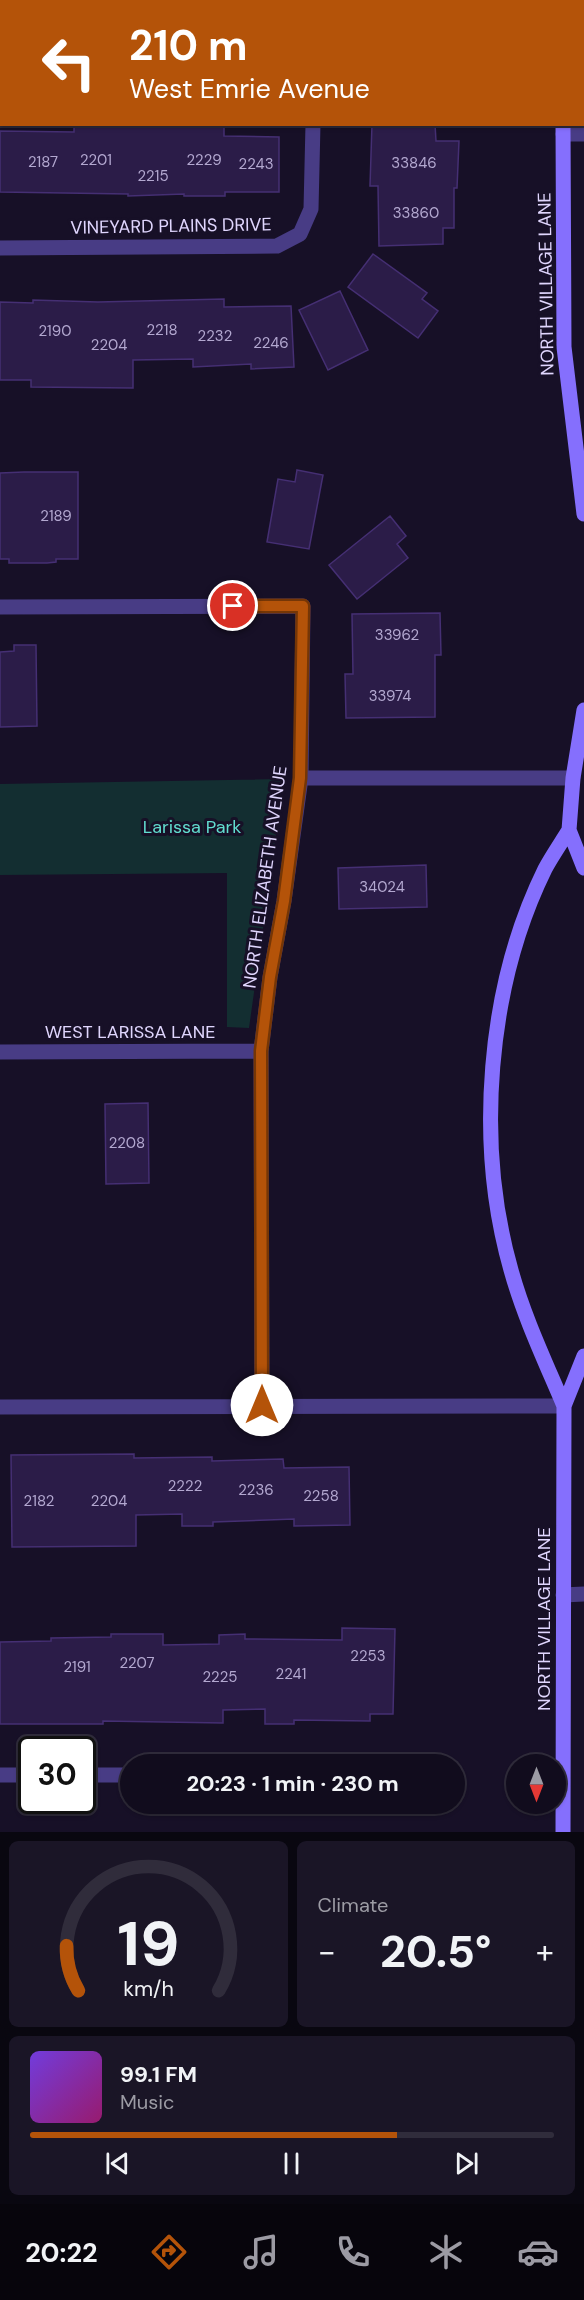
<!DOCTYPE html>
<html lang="en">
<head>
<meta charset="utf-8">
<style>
  body { margin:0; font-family:"DM Sans",sans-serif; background:#1a1526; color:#f1f3f6; height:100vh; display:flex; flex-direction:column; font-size:22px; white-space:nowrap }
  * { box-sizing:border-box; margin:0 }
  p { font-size:20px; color:#9c9ba4 }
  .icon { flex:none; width:33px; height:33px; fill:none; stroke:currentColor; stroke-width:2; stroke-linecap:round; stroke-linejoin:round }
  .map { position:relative; height:1832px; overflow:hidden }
  .side { display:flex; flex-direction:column; gap:9px; padding:9px; background:#090710; flex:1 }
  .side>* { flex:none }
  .banner { position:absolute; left:0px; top:0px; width:585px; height:126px; box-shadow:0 2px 4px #0004,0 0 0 2px #302c3b; background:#b45309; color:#fff; overflow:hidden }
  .needle { width:39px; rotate:180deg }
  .controls { position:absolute; left:506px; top:1754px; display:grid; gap:12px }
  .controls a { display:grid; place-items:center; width:60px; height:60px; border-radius:50%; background:#110c1d; box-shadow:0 2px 4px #0004,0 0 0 2px #302c3b; font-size:30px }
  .speed { position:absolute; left:18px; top:1736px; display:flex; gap:12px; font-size:30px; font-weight:700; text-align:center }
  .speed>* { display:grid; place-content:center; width:78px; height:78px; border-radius:50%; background:#110c1d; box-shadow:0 2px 4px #0004,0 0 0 2px #302c3b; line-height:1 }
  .speed .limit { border:3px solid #111; border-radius:9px; background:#fff; color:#111 }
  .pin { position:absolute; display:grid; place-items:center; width:51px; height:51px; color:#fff; margin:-26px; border:3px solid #fff; border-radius:50%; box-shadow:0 2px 6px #0007 }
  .me { position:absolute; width:66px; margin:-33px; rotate:0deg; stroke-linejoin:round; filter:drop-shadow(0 0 4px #0008) }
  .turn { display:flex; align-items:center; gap:21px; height:126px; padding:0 30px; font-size:27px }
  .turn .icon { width:78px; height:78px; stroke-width:2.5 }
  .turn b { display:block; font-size:42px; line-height:51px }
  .big { font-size:45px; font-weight:700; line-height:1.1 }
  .side .widget { flex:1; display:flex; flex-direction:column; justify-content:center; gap:9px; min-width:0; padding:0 21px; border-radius:9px; background:#1a1526 }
  .side .dial { align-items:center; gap:0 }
  .dial svg { height:156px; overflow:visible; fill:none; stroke:#302c3b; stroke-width:7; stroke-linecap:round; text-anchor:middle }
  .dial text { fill:#f1f3f6; stroke:none }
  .song { display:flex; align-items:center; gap:18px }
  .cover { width:72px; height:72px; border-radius:9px; background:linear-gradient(135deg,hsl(260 70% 55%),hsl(320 70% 35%)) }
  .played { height:6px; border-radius:3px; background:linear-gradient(90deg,#b45309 70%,#302c3b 70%) }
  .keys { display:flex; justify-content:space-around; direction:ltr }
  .heat { display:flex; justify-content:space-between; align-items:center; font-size:33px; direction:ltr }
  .side .tiles { flex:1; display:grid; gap:9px; grid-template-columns:1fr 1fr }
  .widget:last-child { grid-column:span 2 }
  .trip { position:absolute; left:120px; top:1754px; width:345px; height:60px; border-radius:30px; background:#110c1d; box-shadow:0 2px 4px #0004,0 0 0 2px #302c3b; font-weight:700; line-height:60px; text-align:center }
  .dock { display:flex; height:96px; justify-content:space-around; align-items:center; background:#07050c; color:#9c9ba4 }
  .dock .icon { width:42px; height:42px }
  .dock .active { color:#b45309 }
  .dock b { font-size:27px; color:#f1f3f6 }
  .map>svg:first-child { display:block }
</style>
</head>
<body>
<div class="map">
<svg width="584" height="1832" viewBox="0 0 584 1832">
  <rect width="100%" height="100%" fill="#171027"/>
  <!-- green -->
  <path fill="#132e31" d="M284 779 249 1028 227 1027V873L0 875V784Z"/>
  <!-- building -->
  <path fill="#2b1c48" stroke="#452f73" stroke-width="1.5" d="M126 124H224V136L279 137V192H225V196H184V194L128 196V194L0 192V131L74 132V125L126 126Z
    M372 124H435L436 141H459L457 188H454V228H443V244L379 246 378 186H370Z
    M373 254 427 293 422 299 438 311 418 338 348 287Z
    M340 291 368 350 328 370 299 310Z
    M224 299V307L291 306 294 367 251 369V364L193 367V359L133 360V388L31 387V380H0V302L33 303V300L98 302Z
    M297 470 323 475 309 549 267 542 278 479 295 482Z
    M24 472H78V559H56V562L47 563H9V559H0V473Z
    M390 516 406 536 397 544 408 558 357 599 329 565Z
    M440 613 441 655H435V717L346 718 345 674H353L352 614Z
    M14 645H36L37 726 0 727V652L14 651Z
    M426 865 427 907 339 909 338 868Z
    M148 1103 149 1183 106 1184 105 1104Z
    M134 1454V1458L212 1457V1461L283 1459 284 1468 349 1467 350 1525 294 1526V1519L213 1522V1526H182V1514L136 1515V1546L12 1547 11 1455Z
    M342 1628 395 1629 393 1714H370V1721L294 1720V1724H265V1709L223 1710V1723L103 1721V1724H0V1642L51 1641V1638L111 1637V1634H163V1645L219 1644V1635L245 1634V1639L342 1640Z"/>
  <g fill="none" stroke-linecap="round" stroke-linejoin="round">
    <!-- street -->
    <path stroke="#483c85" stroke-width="15" d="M315 2V0
      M563 134H584
      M0 248 277 246 300 234 311 209 313 124
      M0 607 303 606 301 778 284 901 270 977 261 1051 262 1405
      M301 778H573
      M0 1052 261 1051
      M0 1407 564 1406
      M563 1595 584 1594
      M0 1775H32
      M82 1775H130
      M325 1803 327 1804"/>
    <!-- secondary -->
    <path stroke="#856ffd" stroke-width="15" d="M563 0V2
      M563 124 564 347 584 514
      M584 710 573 778 569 830 584 868
      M564 1406C545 1361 524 1317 511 1270 475 1144 487 987 545 869 552 856 561 843 569 830
      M563 1832 564 1406 584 1356"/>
  </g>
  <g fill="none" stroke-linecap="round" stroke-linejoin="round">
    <!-- route casing -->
    <g stroke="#753606" stroke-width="15">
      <path id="route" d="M233 606H303L300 778 284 901 270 977 261 1051 262 1405"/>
    </g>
    <!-- route -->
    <use href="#route" stroke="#b45309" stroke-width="10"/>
  </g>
  <g text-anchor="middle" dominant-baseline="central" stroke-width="6" stroke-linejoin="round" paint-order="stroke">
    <!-- number labels -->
    <g font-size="15" fill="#b3a8d0">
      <text x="96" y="160">2201</text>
      <text x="204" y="160">2229</text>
      <text x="43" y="162">2187</text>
      <text x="414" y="163">33846</text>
      <text x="256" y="164">2243</text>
      <text x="153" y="176">2215</text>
      <text x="416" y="213">33860</text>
      <text x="162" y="330">2218</text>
      <text x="55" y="331">2190</text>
      <text x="215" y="336">2232</text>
      <text x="271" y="343">2246</text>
      <text x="109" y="345">2204</text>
      <text x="56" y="516">2189</text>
      <text x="397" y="635">33962</text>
      <text x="390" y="696">33974</text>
      <text x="382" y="887">34024</text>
      <text x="127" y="1143">2208</text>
      <text x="185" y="1486">2222</text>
      <text x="256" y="1490">2236</text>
      <text x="321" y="1496">2258</text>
      <text x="39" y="1501">2182</text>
      <text x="109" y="1501">2204</text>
      <text x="368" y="1656">2253</text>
      <text x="137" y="1663">2207</text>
      <text x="77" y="1667">2191</text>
      <text x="291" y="1674">2241</text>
      <text x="220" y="1677">2225</text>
    </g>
    <!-- street labels -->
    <g font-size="18" fill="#e0d6fe" stroke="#171027">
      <text transform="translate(171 226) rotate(-1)">VINEYARD PLAINS DRIVE</text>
      <text transform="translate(546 284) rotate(-91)">NORTH VILLAGE LANE</text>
      <text transform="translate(265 877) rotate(-82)">NORTH ELIZABETH AVENUE</text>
      <text x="130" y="1032">WEST LARISSA LANE</text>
      <text transform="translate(544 1619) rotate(-90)">NORTH VILLAGE LANE</text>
    </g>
    <!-- park labels -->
    <g font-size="18" fill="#62ded0" stroke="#171027">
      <text x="192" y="827">Larissa Park</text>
    </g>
  </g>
</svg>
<div class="controls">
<a><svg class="needle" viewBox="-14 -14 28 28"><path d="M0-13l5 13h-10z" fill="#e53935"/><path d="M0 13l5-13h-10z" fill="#9c9ba4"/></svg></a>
</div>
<div class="speed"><div class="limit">30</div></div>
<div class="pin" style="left:233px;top:606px;background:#d93025"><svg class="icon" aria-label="arrive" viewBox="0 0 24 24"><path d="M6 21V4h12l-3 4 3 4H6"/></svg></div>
<svg class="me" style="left:262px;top:1405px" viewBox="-20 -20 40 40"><circle r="19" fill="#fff"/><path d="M0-13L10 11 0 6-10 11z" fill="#b45309"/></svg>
<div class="trip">20:23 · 1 min · 230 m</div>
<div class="banner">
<div class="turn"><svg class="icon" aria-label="left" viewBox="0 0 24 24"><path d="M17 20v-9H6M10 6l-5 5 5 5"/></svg><div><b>210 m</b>West Emrie Avenue</div></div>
</div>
</div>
<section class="side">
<div class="tiles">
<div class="widget dial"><svg viewBox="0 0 100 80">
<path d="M14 69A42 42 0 1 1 86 69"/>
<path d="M14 69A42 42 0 0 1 8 46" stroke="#b45309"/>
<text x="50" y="56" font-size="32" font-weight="700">19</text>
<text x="50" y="72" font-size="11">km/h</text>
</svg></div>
<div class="widget"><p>Climate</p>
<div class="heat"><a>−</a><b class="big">20.5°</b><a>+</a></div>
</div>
<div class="widget">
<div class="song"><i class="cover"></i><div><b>99.1 FM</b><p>Music</p></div></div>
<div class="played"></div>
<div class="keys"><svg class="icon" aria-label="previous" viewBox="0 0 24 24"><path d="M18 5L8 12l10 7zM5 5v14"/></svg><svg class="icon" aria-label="pause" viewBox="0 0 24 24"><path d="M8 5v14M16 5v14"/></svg><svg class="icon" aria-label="next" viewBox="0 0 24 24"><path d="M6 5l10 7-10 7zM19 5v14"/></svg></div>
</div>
</div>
</section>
<nav class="dock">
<b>20:22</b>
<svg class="icon active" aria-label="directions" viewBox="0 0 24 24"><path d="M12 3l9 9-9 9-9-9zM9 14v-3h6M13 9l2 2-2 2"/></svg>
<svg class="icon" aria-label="music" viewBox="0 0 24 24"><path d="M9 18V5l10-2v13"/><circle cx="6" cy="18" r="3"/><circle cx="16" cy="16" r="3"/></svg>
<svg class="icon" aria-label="phone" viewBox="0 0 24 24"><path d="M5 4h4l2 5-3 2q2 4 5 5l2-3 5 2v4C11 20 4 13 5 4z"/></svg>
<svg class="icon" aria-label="climate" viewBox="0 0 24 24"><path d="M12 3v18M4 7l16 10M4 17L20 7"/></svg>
<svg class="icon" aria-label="car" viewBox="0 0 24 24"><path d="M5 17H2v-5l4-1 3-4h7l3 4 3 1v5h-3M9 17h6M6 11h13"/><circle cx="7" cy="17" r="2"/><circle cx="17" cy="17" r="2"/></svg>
</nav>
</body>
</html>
